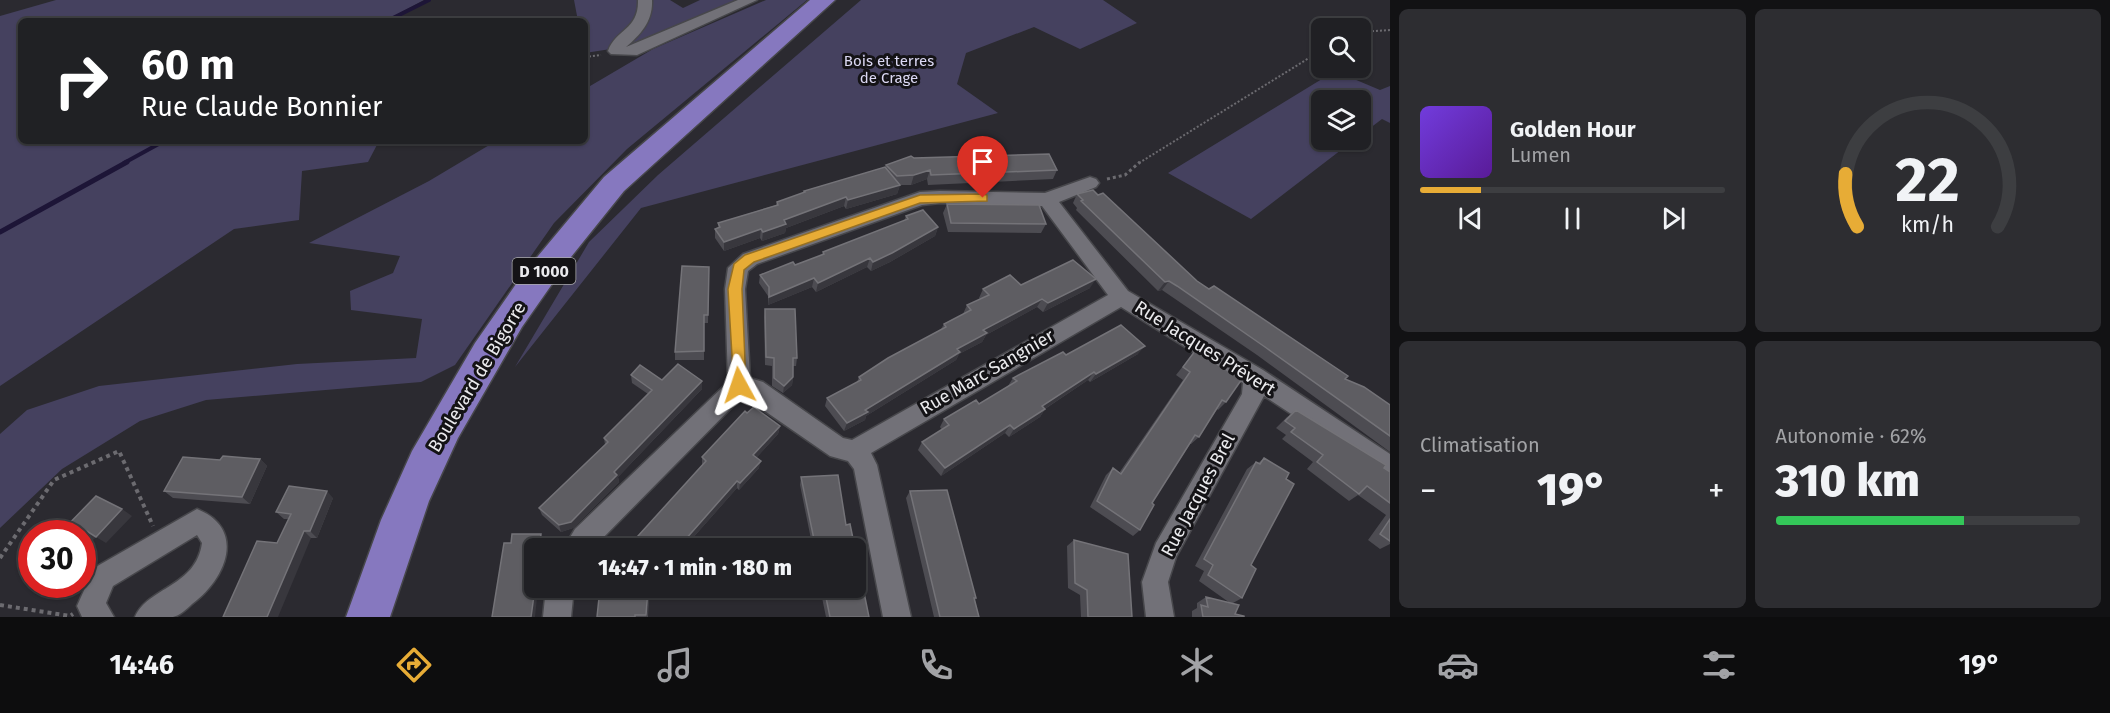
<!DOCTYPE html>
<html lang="fr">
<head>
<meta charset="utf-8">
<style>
  body { margin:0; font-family:"Fira Sans",sans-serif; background:#2d2d31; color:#f1f3f6; height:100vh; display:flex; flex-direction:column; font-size:22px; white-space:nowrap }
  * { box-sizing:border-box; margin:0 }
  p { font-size:20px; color:#a2a3a6 }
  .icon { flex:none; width:33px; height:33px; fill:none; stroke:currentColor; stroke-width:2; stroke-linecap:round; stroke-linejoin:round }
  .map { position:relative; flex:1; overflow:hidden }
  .side { display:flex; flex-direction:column; gap:9px; padding:9px; background:#121214; width:720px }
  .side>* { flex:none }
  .guide { position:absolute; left:18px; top:18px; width:570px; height:126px; border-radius:9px; box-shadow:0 2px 4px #0004,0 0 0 2px #3d3e41; background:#202124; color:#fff; overflow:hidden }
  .tools { position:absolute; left:1311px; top:18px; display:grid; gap:12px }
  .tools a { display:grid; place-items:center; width:60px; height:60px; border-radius:9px; background:#202024; box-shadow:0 2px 4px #0004,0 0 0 2px #3d3e41; font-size:30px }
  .speed { position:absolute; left:18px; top:520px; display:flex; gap:12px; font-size:30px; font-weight:700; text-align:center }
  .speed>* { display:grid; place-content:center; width:78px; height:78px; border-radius:50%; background:#202024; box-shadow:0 2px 4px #0004,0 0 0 2px #3d3e41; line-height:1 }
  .speed .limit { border:9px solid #d22; background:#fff; color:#111 }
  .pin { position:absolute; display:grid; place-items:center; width:51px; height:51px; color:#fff; margin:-62px -26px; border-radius:50% 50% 50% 0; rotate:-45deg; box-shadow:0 0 6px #0007 }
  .pin .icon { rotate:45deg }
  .me { position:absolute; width:66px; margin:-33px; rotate:355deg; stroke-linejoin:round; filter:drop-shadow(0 0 4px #0008) }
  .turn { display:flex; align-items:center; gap:21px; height:126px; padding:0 24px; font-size:27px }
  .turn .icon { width:78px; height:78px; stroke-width:2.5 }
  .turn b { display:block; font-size:42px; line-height:51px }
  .big { font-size:45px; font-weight:800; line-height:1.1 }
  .side .widget { flex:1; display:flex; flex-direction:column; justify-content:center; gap:9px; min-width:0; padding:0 21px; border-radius:9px; background:#2d2d31 }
  .side .dial { align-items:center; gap:0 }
  .dial svg { height:156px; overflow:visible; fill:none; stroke:#3d3e41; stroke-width:7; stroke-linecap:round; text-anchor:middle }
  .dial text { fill:#f1f3f6; stroke:none }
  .song { display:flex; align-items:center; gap:18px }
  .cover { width:72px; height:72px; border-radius:9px; background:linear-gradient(135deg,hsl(260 70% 55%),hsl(270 70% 35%)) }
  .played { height:6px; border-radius:3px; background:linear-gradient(90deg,#e7ac36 20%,#3d3e41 20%) }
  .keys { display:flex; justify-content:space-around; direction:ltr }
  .heat { display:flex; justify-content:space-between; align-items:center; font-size:33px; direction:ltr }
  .charge { height:9px; border-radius:4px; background:linear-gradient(90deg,#34c759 62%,#3d3e41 0) }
  .side .tiles { flex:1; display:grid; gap:9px; grid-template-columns:repeat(2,1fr) }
  .trip { position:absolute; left:524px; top:538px; width:342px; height:60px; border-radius:9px; background:#202024; box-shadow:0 2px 4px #0004,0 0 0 2px #3d3e41; font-weight:800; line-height:60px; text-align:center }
  .tabs { display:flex; height:96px; justify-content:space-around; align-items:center; background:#0d0d0e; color:#a2a3a6 }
  .tabs .icon { width:42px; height:42px }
  .tabs .on { color:#e7ac36 }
  .tabs b { font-size:27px; color:#f1f3f6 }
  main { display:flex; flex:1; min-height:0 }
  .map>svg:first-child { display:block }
</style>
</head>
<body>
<main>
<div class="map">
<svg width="1390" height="617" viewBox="0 0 1390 617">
  <rect width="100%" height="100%" fill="#2b2a30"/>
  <!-- green -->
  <path fill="#45415f" d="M56 0H424L385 21H21V141H379L368 162 302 171 299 220 234 229 0 386V16Z
    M574 0H670L683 8 700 0H740L630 46 585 53V21H578Z
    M766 0H807L627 149 554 223 455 365 421 382 206 400 140 421 62 469 0 528V434L27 410 99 386 297 364 416 358 422 319 351 310 350 291 393 273 400 256 309 243 429 181 496 141H585V89L653 49Z
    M861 0H1103L1137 23 1080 49 1034 27 966 53 957 84 998 113 641 208 515 367 589 242 658 175Z
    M1335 71 1380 90 1390 86V123L1382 119 1361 135 1360 100H1322V140H1354L1251 219 1168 173Z"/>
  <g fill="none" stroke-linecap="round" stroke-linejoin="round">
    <!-- stream-far1 -->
    <path stroke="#1d1537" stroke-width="4" d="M387 21 429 0
      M124 163 164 141"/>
    <!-- stream -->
    <path stroke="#1d1537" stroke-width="5" d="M0 232 127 162"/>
    <!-- street casing -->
    <g stroke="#47474b" stroke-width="3">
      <path id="street" d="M638 0H652C653 21 641 34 626 47L738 0H757L637 55 611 54 608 51C616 29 639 30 638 0Z
        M1090 177 1096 179 1099 183 1096 187 1059 202 1128 291 1263 370 1390 454V479L1264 396 1176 557 1168 582 1174 617H1146L1142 582 1156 543 1242 394 1243 383 1121 307 871 453 877 465 911 617H883L854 469 848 461 830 456 743 396 592 549H563L575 529 728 382 725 289 728 268 743 254 920 192 940 191 1045 193ZM940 203 1042 206 1108 295 852 440 843 438 763 382 750 378 745 289 748 271 757 264 922 205Z
        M197 509C247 529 226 579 192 604 187 609 179 616 173 617 161 617 147 617 135 617 148 587 196 587 202 543L197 535 113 586 106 603 114 617H82L77 606 94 568Z
        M546 588H574L571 617H543Z"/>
    </g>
    <!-- primary casing -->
    <g stroke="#47474b" stroke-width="3">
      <path id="primary" d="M810 0H835L624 191 571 257 522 327 458 438 429 501 390 617H346L381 520 412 451 475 343 523 274 604 177Z"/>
    </g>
    <!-- path-far2 -->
    <path stroke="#6c6b70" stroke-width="2" stroke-dasharray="2 2" stroke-linecap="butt" d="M1360 32 1390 30
      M585 57 601 55
      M1139 163 1322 50"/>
    <!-- path-far1 -->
    <path stroke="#6c6b70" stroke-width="3" stroke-dasharray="3 3" stroke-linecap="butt" d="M1107 179 1125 175 1140 162"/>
    <!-- path -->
    <path stroke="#6c6b70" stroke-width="4" stroke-dasharray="4 4" stroke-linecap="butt" d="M0 558 54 480 119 451 153 526
      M0 605 70 616 73 614"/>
    <!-- street -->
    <use href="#street" fill="#727178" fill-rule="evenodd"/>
    <!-- primary -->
    <use href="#primary" fill="#8678bf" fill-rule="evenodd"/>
  </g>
  <!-- wall -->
  <path fill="#4d4c52" d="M426 141H448L440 145 437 143 432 146Z
    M914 158 1057 170 1053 179 928 185 927 179 911 185H900L897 194 846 209 844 206 786 228 785 233 762 241 760 238 724 251 715 238V229L718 228V223L776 205 777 202 803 193 804 191 885 168 886 165Z
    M1077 194 1197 281 1345 379 1390 405V452L1257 355 1162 290 1158 291 1076 210 1077 208 1073 203Z
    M947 204 1046 224 1041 233 948 232 943 213Z
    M906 216 938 227 935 236 890 262 871 271 867 267 816 292 812 287 768 305V296L759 283 760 275 795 265 822 255 823 252 904 221Z
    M709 267 708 323H704V360H675V352Z
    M1021 285 1090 288 1043 312 1037 307 986 335 982 342 959 354 956 360 866 416 865 420 844 431 825 406 827 398 857 382 859 377 941 329 944 324 963 314 967 305 980 299 979 298 983 289Z
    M765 309 797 358 796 366H793V377L792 385 783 393 772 386V366L765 365 764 317Z
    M1195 351 1226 402 1218 410 1217 409 1199 437 1191 444H1190L1152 503 1140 530 1133 536 1090 507 1106 475 1113 468 1119 473 1183 380 1176 375Z
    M1138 354 1090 382 1088 380 1045 409 1040 417 1009 437 1005 433 941 476 918 450 922 442 942 430 940 427 944 419 979 404 1008 386 1013 378 1066 355Z
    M631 375 662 380 702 381V389L618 477 619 482 573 528 561 532 542 515 539 508 605 445 604 438 648 394 632 383Z
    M1296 410 1390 472V544L1380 549 1368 540 1386 515 1358 495 1349 501 1307 469 1313 462 1282 439 1286 435 1276 428 1287 417Z
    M747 413 780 426 778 434 756 458 759 468 739 490 737 488 683 549H628V547L702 465V457Z
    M1264 458 1286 479 1251 565 1242 598 1233 603 1235 614 1244 617H1192V611L1197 608V603L1206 597 1230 603 1199 581 1204 571 1195 566 1247 469 1256 462 1258 463Z
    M260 459 267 466 250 504 173 498 164 491Z
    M838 475 846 525 850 524 869 617H826L820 588H855V549H813L800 485 801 477Z
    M910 491 976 598 975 600 979 617H934L906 498Z
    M333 498 317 538H311L277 543 289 519H284L276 512Z
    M1074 540 1132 617H1081L1080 595 1068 588 1067 546Z
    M629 588H664L659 594 649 595 648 617H597L641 599Z"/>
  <!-- shaded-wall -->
  <path fill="#38373d" d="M430 141H436L437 143 432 146Z
    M439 141H448L440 145Z
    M930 170 927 179 911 185 914 175Z
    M900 185 897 194 846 209 848 200Z
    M846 197 844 206 786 228 785 233 762 241 763 232 784 220Z
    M938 227 935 236 890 262 871 271 873 262Z
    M761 229 760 238 724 251V242Z
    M870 258 867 267 816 292 818 283Z
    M814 278 812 287 768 305 769 297Z
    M1096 279 1090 288 1043 312 1048 303Z
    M1169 281 1162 290 1158 291 1165 282Z
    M1042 299 1037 307 986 335 982 342 959 354 956 360 866 416 865 420 844 431 847 423 957 349 983 330Z
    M1145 346 1138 354 1090 382 1096 374Z
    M1094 372 1088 380 1037 414 1042 406Z
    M793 377 792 385 783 393 784 386Z
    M702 381V389L618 477 619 482 573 528 561 532 559 525 614 472Z
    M1045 409 1040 417 1009 437 1014 429Z
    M1010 425 1005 433 941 476 945 468Z
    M780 426 778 434 752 463 753 455Z
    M260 459 267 466 250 504 242 497Z
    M761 461 759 468 739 490 740 483Z
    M737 481V488L683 549H677Z
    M327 491 333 498 317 538 310 531Z
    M122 509 132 516 106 543 96 537Z
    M85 530 96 537 82 551V534H81Z
    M304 531 311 538 278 617H267Z
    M541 534 544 540 543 549H539Z
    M50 585H67L62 591Z
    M535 588H538L535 617H531Z
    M659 588H664L659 594 658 589Z
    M648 589 649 595 647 617 646 615Z"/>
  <!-- building -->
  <path fill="#5e5d62" stroke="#747378" stroke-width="1.5" d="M1049 154 1057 170 931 175 930 170 914 175 897 176 886 165 911 156 914 158Z
    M885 167 900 185 848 200 846 197 784 220 786 224 763 232 761 229 724 242 715 229 720 227 718 223 778 205 777 202 805 192 804 191Z
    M1093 190 1098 195 1103 193 1197 281 1209 289 1214 286 1348 376 1345 379 1364 387 1390 405V436L1265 347 1177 286 1169 281 1165 282 1081 201 1083 200 1077 194Z
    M947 204 1039 205 1046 224 951 223Z
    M923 210 938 227 892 253 873 262 870 258 818 283 814 278 769 297V287L760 275 793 262 795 265 824 254 823 252 908 219 906 216Z
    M1073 260 1096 279 1048 303 1042 299 983 330 987 333 957 349 960 352 865 410 868 412 847 423 827 398 861 380 859 377 888 358 946 327 944 324 971 310 967 305 989 295 983 289 1010 275 1021 285Z
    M682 266 709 267 708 315H704V351L675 352Z
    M765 309H795L797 358H793V377L784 386 774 378V358L766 357Z
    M1121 325 1145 346 1096 374 1094 372 1042 406 1045 409 1014 429 1010 425 945 468 922 442 949 425 944 419 976 400 979 404 1017 381 1013 378 1063 352 1066 355Z
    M1195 351 1242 379 1226 402 1222 400 1199 437 1195 435 1152 503 1154 505 1140 530 1097 501 1113 468 1121 474 1190 372 1183 367Z
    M678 364 702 381 614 472 617 475 571 522 559 525 539 508 608 442 604 438 652 390 631 375 640 365 662 380Z
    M754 407 780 426 753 455 761 461 740 483 737 481 677 549H630L628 547 706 461 702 457 745 411 747 413Z
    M1296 410 1386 465 1384 468 1390 472V503L1367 486 1359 494 1317 462 1323 455 1291 432 1295 428 1285 421Z
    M223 456 260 459 242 497 164 491 183 457 220 460Z
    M1264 458 1289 473 1286 479 1294 484 1251 565 1256 569 1242 598 1208 575 1213 565 1204 559 1256 462 1260 464Z
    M838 475 846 525 850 524 869 617H830L824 588H855V549H816L801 477Z
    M289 486 327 491 310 531H304L267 617H223L257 541 277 543 291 514 276 512Z
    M947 490 976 598H974L979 617H940L910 491Z
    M96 496 122 509 96 537 85 530 81 534H59Z
    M1390 519V541L1380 534Z
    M512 534H541L539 549H534L535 588 531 617H492L504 543H511Z
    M1074 540 1128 554 1132 617H1088L1087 590 1075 583Z
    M32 562V575L24 570Z
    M634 588H659L648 589 646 615H635V617H597L599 598 646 599Z
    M1206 597 1239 605 1235 614 1244 616V617H1203L1201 605 1208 607Z"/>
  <!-- route -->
  <path fill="#e7ac36" stroke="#967023" stroke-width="1.5" d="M983 194 987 195V201L920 203 754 262 744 270 742 289 746 385 739 391 734 389 728 289 734 264 745 255 920 195Z"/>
  <g text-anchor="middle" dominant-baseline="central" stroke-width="6" stroke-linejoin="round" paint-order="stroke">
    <!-- far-park labels -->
    <g font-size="15" fill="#dcd9f4" stroke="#141316">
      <text x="889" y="61">Bois et terres<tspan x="889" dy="17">de Crage</tspan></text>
    </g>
    <!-- shield labels -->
    <rect fill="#141316" stroke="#aaaaac" stroke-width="1.5" x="512.5" y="258" width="63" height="26" rx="4.5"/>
    <g font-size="16" font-weight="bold" fill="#eaeaed">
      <text x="544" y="271">D 1000</text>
    </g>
    <!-- street labels -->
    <g font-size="18" fill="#eaeaed" stroke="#141316">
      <text transform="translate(1205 348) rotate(32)">Rue Jacques Prévert</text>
      <text transform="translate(987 372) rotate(-30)">Rue Marc Sangnier</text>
      <text transform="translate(477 377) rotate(-59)">Boulevard de Bigorre</text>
      <text transform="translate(1198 495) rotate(-62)">Rue Jacques Brel</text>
    </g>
  </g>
</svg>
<div class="tools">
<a><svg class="icon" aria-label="search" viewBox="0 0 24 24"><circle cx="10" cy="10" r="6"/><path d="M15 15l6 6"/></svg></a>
<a><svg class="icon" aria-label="layers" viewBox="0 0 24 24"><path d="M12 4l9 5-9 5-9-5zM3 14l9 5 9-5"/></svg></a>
</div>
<div class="speed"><div class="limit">30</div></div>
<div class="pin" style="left:983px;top:198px;background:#d93025"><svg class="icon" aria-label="arrive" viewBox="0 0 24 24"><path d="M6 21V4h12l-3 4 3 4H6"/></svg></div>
<svg class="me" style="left:739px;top:385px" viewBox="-20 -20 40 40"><path d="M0-17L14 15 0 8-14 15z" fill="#e7ac36" stroke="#fff" stroke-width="4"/></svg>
<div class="trip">14:47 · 1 min · 180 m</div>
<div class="guide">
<div class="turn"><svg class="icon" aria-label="right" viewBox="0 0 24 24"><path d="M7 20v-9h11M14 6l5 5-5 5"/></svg><div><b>60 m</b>Rue Claude Bonnier</div></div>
</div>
</div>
<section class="side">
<div class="tiles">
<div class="widget">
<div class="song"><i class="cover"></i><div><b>Golden Hour</b><p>Lumen</p></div></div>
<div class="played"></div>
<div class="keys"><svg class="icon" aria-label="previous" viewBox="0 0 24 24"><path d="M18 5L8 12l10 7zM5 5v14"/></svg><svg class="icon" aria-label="pause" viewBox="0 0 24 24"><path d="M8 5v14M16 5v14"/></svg><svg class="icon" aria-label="next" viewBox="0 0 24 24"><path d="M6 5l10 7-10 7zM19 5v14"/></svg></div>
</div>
<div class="widget dial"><svg viewBox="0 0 100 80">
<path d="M14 69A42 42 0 1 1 86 69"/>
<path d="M14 69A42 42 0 0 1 8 42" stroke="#e7ac36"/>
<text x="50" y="56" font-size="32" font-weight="700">22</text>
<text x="50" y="72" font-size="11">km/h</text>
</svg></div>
<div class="widget"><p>Climatisation</p>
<div class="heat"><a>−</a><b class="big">19°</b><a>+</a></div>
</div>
<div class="widget"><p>Autonomie · 62%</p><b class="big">310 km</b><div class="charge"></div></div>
</div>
</section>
</main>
<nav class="tabs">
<b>14:46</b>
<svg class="icon on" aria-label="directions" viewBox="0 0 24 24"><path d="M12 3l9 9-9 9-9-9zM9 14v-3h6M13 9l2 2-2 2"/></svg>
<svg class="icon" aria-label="music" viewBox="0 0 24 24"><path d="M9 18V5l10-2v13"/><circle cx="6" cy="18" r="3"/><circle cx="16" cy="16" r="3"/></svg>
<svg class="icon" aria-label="phone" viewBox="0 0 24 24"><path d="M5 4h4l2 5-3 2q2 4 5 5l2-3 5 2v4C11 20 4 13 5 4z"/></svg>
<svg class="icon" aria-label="climate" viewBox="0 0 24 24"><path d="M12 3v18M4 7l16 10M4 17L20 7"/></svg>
<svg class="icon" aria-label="car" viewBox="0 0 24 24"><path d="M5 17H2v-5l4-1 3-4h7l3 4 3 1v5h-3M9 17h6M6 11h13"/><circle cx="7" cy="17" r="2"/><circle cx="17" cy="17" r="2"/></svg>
<svg class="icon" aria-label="filters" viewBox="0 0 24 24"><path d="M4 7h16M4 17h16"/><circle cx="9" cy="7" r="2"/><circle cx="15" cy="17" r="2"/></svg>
<b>19°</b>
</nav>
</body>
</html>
